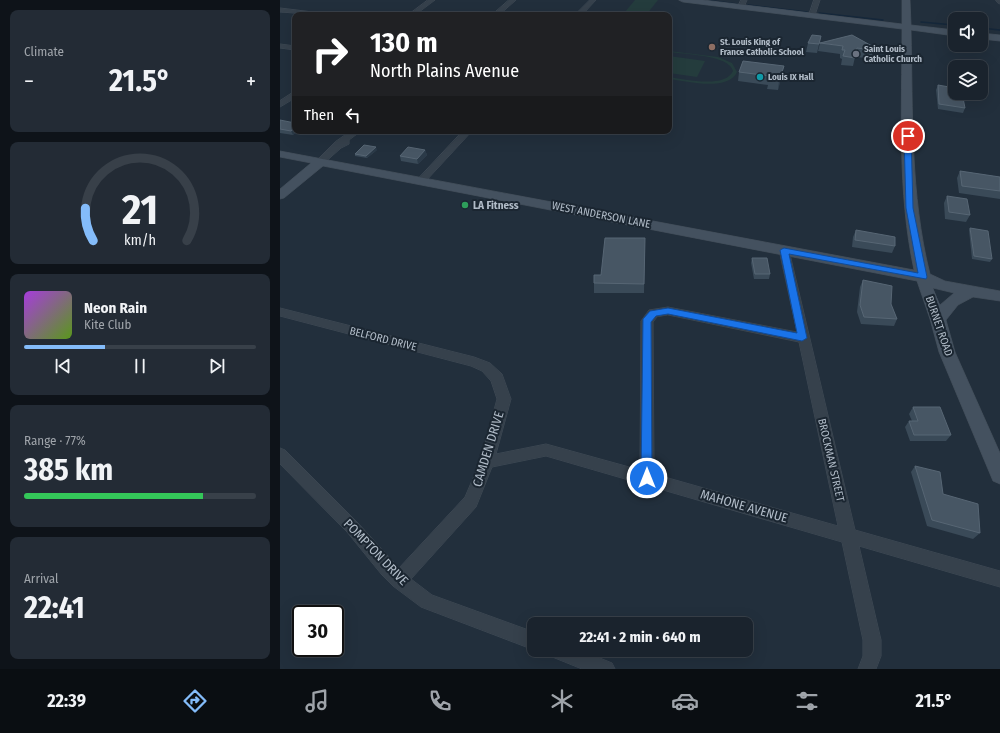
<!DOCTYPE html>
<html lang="en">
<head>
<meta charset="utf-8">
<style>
  body { margin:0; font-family:"Fira Sans Condensed",sans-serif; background:#232b35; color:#f1f3f6; height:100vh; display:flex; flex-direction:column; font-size:15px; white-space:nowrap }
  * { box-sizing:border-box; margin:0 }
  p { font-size:13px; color:#9fa4aa }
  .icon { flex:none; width:22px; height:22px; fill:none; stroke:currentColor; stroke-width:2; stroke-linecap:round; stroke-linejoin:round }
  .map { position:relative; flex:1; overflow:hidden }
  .panel { display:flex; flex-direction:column; gap:10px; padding:10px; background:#0e1319; width:280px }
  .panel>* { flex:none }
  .guide { position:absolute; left:12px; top:12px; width:380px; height:122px; border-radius:8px; box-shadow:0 4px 16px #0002,0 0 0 1px #384049; background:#202124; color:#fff; overflow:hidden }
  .fabs { position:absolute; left:668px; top:12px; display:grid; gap:8px }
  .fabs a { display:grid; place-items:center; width:40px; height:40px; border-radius:8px; background:#1a232d; box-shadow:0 4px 16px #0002,0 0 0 1px #384049; font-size:20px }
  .speed { position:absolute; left:12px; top:605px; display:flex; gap:8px; font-size:20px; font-weight:700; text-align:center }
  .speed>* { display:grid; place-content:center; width:52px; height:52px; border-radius:50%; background:#1a232d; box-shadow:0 4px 16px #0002,0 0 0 1px #384049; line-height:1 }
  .speed .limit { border:2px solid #111; border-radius:6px; background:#fff; color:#111 }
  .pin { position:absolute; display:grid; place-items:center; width:34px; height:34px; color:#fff; margin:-17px; border:2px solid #fff; border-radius:50%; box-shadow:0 1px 4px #0007 }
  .me { position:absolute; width:44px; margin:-22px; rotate:0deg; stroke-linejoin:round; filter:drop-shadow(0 0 3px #0008) }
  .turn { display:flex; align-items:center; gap:14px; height:84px; padding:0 12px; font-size:18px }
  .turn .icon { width:52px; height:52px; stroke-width:2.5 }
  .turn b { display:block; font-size:28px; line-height:34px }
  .then { display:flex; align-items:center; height:38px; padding:0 12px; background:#0003; gap:8px; font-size:15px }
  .big { font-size:30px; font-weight:700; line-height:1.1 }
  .panel .widget { flex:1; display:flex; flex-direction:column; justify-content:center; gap:6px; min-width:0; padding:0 14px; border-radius:8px; background:#232b35 }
  .panel .dial { align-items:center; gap:0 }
  .dial svg { height:104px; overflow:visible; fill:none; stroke:#384049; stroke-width:7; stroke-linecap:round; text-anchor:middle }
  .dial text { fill:#f1f3f6; stroke:none }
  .song { display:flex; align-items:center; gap:12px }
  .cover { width:48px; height:48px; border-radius:6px; background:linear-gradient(135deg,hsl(280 70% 55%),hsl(90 70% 35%)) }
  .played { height:4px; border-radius:2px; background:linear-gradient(90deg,#84bcfa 35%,#384049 35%) }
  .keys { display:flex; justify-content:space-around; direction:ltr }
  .heat { display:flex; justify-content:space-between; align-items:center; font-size:22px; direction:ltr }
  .charge { height:6px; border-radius:3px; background:linear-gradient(90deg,#34c759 77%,#384049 0) }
  .trip { position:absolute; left:247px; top:617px; width:226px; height:40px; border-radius:8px; background:#1a232d; box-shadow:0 4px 16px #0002,0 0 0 1px #384049; font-weight:700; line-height:40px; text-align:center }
  .dock { display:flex; height:64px; justify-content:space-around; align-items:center; background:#0a0e12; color:#9fa4aa }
  .dock .icon { width:28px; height:28px }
  .dock .current { color:#84bcfa }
  .dock b { font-size:18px; color:#f1f3f6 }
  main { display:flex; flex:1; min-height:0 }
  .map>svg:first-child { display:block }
</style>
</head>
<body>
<main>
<section class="panel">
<div class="widget"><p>Climate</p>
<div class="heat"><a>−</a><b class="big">21.5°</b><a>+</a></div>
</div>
<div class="widget dial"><svg viewBox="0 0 100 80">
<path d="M14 69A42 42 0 1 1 86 69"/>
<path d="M14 69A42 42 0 0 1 8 44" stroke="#84bcfa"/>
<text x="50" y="56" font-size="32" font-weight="700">21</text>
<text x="50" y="72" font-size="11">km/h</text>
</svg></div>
<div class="widget">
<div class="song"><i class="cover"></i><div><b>Neon Rain</b><p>Kite Club</p></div></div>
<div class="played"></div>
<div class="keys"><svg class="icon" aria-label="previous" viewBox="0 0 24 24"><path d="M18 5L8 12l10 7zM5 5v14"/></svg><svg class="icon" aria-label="pause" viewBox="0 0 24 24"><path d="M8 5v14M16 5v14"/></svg><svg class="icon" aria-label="next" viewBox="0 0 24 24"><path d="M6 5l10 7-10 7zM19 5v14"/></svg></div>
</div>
<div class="widget"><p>Range · 77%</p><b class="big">385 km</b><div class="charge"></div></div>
<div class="widget"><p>Arrival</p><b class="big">22:41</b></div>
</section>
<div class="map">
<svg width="720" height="669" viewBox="0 0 720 669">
  <rect width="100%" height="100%" fill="#222f3c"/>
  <!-- green -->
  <path fill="#243c3d" d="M355 0H378L366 15 345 12Z
    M389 51 438 57 452 63 457 72C448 92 406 81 389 79V77C404 79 445 89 453 71 450 55 403 54 389 52Z
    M389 56 425 61 417 77 389 73Z"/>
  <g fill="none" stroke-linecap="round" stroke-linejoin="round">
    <!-- stream -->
    <path stroke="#15273a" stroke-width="1.5" d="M425 0 457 4
      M468 5 527 12
      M539 13 603 20
      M641 22 674 25
      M701 28 720 30"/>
    <!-- street casing -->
    <g stroke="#3f4a55" stroke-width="1">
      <path id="street" d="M148 0H155L135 15H128Z
        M229 0H236L219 15H212Z
        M310 0H316L302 15H295Z
        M461 0H467L464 7 461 9 458 7Z
        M534 0H540L535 15 532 17 529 15Z
        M716 0H720V4L718 3Z
        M0 8 41 13 44 15 0 12Z
        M0 44 15 46V50L0 48Z
        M12 93H15V98L0 107V101Z
        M71 131H81L69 140V144L61 148 43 164H37V160L55 142Z
        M183 131H192L144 183H138V179Z
        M504 247 509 250 575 530 720 571V587L579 546 601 640V656L596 669H578L583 656V640L562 542 266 456 212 467 196 507 131 579 152 595 254 632V650L141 607 113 586 102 575 67 532 0 464V448L5 450 77 522 119 568 185 497 200 462 217 399 211 381 202 371 191 366 0 316V308L194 357 210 363 222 374 231 399 216 454 266 444 360 470 361 321 369 310 388 307 517 332 499 250ZM388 315 519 342 558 526 374 474 373 322 377 317Z
        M267 650H300L332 663 335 669H302L270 656Z"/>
    </g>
    <!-- secondary casing -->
    <g stroke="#3f4a55" stroke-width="1">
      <path id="secondary" d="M399 0H423L622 24V0H630L631 25 675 30V36L631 30C633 112 630 194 650 274L665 281 720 291V301L693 297 678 305 666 320 675 352 720 453V484L713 481 659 352 650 319 637 281 43 166 4 198 0 199V189L31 163 0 157V151L634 270C617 191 622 110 622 29L403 2ZM653 288 674 293 660 305Z
        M701 33 720 35V41L701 39Z"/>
    </g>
    <!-- street -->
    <use href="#street" fill="#36414c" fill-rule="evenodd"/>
    <!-- secondary -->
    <use href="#secondary" fill="#44515f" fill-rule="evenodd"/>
  </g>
  <!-- wall -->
  <path fill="#3a4a58" d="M541 36 537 53 526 52 528 43Z
    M540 43 601 51 598 59 575 57 573 66 561 65 562 59 560 58V54L538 51Z
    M504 66 498 90 487 89 488 85 458 81 459 72Z
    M658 85 685 108 683 113 658 109 656 90Z
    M0 120 15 131H18L13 135 0 133Z
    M97 150 87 158 75 156V154Z
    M145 150 147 155 138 164 121 161 120 156Z
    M680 171 720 177V199L679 193 677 178Z
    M667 196 690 215 686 222 665 219 664 203Z
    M690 228 712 259 710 262 692 259 689 230Z
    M576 230 615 246 612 253 572 247 573 237Z
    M365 238 364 293H314V283L321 275Z
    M472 258 490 274 489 279H474L471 263Z
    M583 280 611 304 617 319 614 326 581 324 577 312 580 287Z
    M633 407 671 435 666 441H630L625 427 629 421H632L629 414Z
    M635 466 700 533 693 539 647 526 631 472Z"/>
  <!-- shaded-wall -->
  <path fill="#2b3a48" d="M504 66 498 90 499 81Z
    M15 128V131H18L13 135 11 131Z
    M96 147 97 150 87 158 86 156Z
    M145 150 147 155 138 164 137 159Z"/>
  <!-- building -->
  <path fill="#475664" stroke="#576674" d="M532 35 541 36 539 44 528 43Z
    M572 35 601 51 577 48 575 58 563 56 565 50H562L563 46 540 43Z
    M463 61 504 66 499 81 489 80 490 76 459 72Z
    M658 85 675 88V93H682L685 108 659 104Z
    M0 120 15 123V128L11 131 0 129Z
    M84 145 96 147 86 156 75 154Z
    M128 147 145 150 137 159 120 156Z
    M680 171 720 177V191L682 186Z
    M667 196 687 199 690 215 669 212Z
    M690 228 708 231 712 259 694 256Z
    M576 230 615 237V246L575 240Z
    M325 238H365L364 284 314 283V275H321Z
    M472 258H487L490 274H475Z
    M583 280 612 286 611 304 617 319 584 317 580 305Z
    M633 407H660L671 435H634L629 421H638Z
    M635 466 660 472 663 494 698 504 700 533 652 520Z"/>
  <!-- route -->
  <path fill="#1a73e8" stroke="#114b97" d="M628 134 631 136 633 208 647 277 646 279 509 254 527 338 522 341 388 314 376 316 371 322 372 478 371 481 367 483 363 481 361 478 363 319 370 311 388 308 517 333 500 250 504 248 638 273 626 208 624 136Z"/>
  <!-- markers -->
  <circle fill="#8d6e63" stroke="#1b2631" stroke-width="1.5" cx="432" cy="47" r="4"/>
  <circle fill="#6b7280" stroke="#1b2631" stroke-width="1.5" cx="576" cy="54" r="4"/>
  <circle fill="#0f9aa8" stroke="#1b2631" stroke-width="1.5" cx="480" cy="77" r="4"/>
  <circle fill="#2e9e5b" stroke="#1b2631" stroke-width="1.5" cx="185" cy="205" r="4"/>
  <g text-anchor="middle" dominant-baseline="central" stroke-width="4" stroke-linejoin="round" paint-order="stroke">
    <!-- far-poi labels -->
    <g font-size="9" font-weight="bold" fill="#b1bcc8" stroke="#1b2631" text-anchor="start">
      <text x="440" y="42">St. Louis King of<tspan x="440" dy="10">France Catholic School</tspan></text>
      <text x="584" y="49">Saint Louis<tspan x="584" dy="10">Catholic Church</tspan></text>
      <text x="488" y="77">Louis IX Hall</text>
    </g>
    <!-- poi labels -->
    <g font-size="11" font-weight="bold" fill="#b1bcc8" stroke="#1b2631" text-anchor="start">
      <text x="193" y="205">LA Fitness</text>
    </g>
    <!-- street labels -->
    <g font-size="11" fill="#b1bcc8" stroke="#1b2631">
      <text transform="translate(321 215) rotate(11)">WEST ANDERSON LANE</text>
      <text transform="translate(659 326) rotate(71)">BURNET ROAD</text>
      <text transform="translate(103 339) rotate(14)">BELFORD DRIVE</text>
      <text transform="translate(551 460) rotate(77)">BROCKMAN STREET</text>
    </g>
    <!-- near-street labels -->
    <g font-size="13" fill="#b1bcc8" stroke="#1b2631">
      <text transform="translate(208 449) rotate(-73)">CAMDEN DRIVE</text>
      <text transform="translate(464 506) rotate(16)">MAHONE AVENUE</text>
      <text transform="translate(96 552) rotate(46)">POMPTON DRIVE</text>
    </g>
  </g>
</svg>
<div class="fabs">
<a><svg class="icon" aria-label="sound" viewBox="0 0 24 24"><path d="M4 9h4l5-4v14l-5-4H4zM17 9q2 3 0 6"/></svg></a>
<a><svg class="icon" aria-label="layers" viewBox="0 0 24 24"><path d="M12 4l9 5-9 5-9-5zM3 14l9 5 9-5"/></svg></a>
</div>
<div class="speed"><div class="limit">30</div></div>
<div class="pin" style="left:628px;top:136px;background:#d93025"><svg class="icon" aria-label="arrive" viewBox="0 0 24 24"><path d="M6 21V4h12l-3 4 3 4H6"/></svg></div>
<svg class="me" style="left:367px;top:478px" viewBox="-20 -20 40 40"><circle r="17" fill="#1a73e8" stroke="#fff" stroke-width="3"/><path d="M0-11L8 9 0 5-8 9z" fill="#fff"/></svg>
<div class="trip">22:41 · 2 min · 640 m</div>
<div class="guide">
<div class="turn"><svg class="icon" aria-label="right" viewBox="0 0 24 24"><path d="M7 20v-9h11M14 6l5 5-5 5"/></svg><div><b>130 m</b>North Plains Avenue</div></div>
<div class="then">Then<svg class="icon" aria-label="left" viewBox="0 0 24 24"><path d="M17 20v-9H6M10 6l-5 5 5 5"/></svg></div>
</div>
</div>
</main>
<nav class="dock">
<b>22:39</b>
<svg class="icon current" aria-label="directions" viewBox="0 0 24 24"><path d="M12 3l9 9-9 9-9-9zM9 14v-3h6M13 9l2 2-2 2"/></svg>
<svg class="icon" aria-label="music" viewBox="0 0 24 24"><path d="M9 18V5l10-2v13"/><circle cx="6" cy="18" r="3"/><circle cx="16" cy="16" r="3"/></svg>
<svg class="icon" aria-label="phone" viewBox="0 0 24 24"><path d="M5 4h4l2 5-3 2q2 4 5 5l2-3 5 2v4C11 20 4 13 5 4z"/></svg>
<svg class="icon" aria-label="climate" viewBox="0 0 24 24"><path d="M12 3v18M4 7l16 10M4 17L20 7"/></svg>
<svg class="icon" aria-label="car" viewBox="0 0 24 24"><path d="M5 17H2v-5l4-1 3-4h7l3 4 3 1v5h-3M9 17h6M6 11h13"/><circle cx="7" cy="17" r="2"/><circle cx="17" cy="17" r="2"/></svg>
<svg class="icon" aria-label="filters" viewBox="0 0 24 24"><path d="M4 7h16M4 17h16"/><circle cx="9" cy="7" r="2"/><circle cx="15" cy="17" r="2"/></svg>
<b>21.5°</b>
</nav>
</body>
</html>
